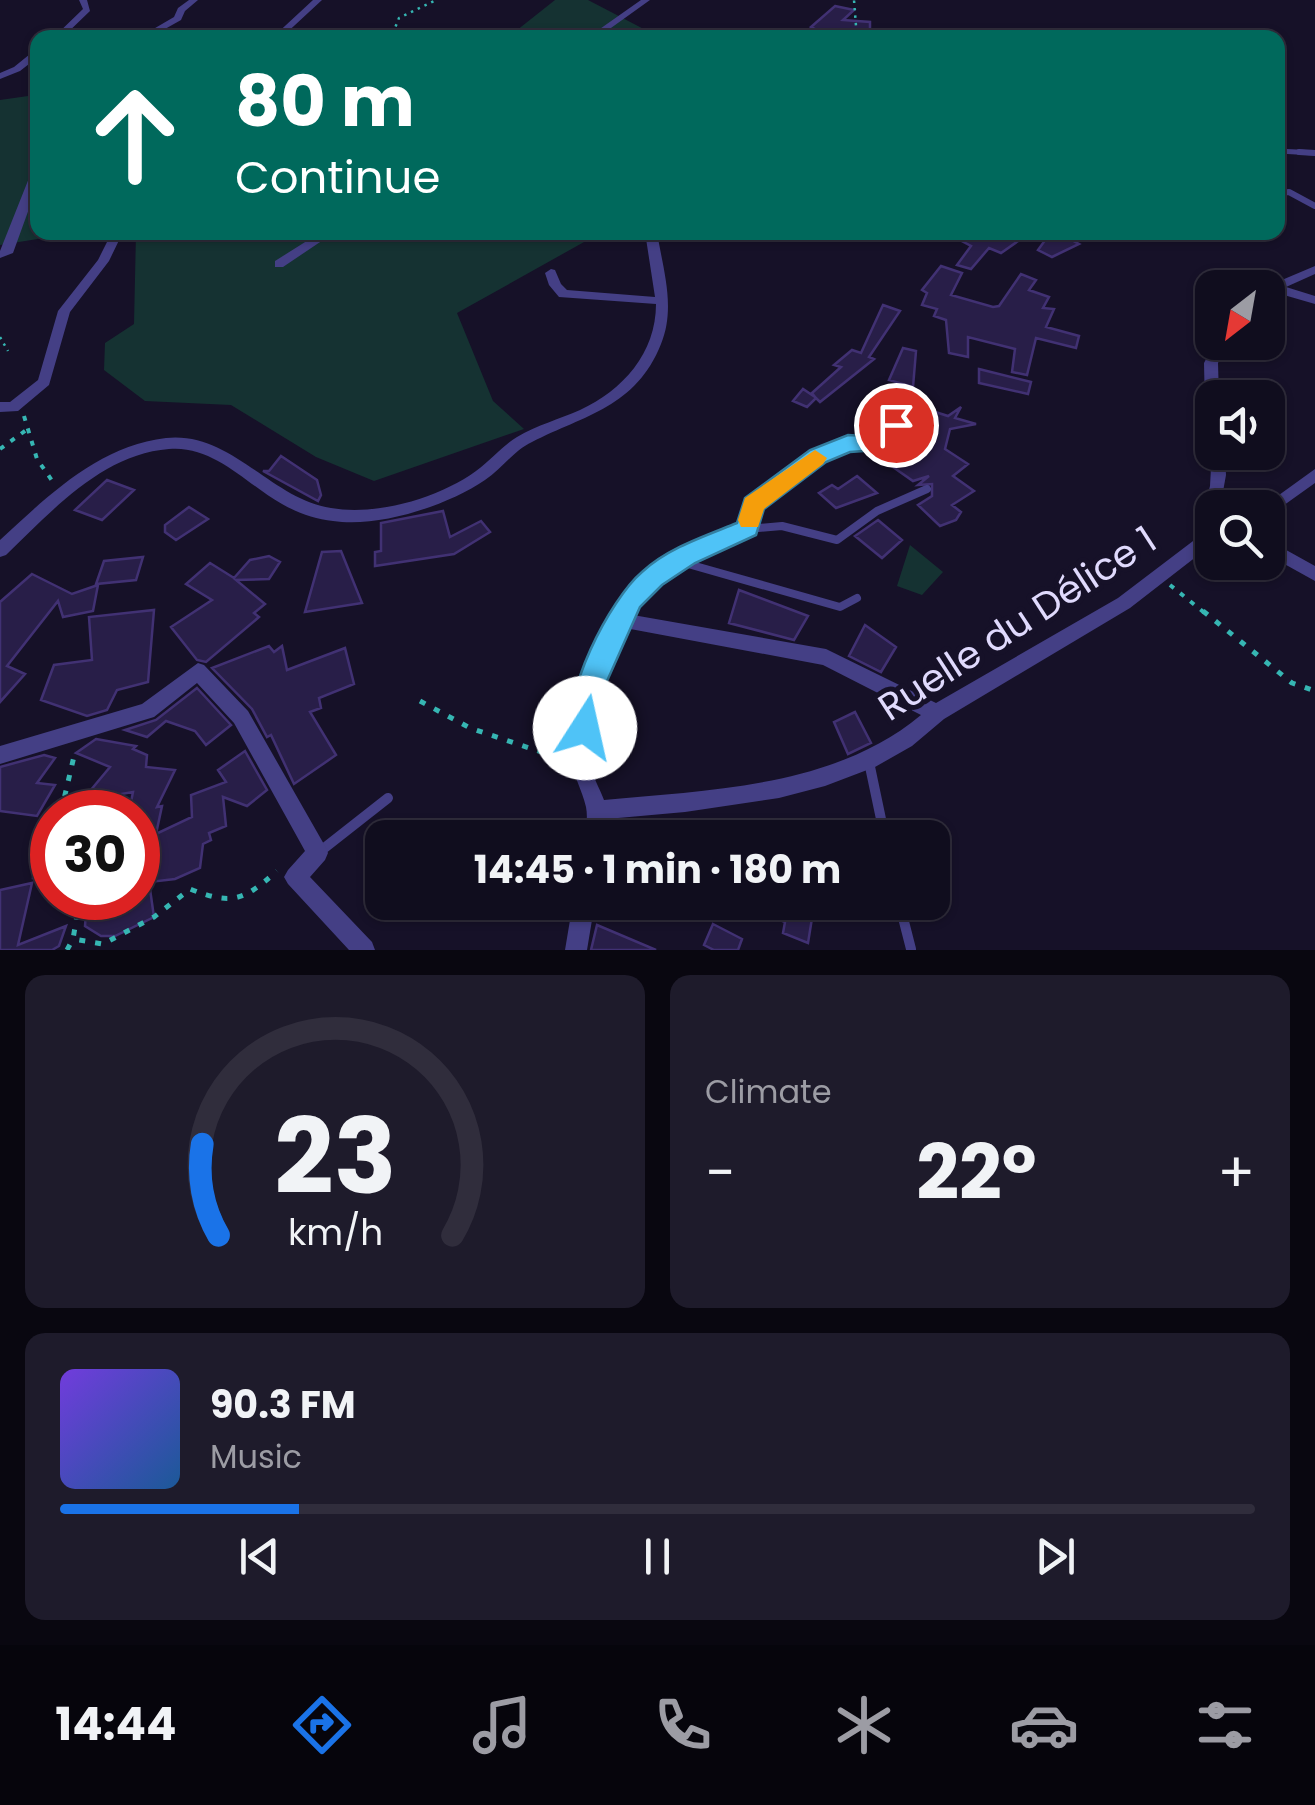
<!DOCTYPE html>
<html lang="en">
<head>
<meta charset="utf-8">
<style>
  body { margin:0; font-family:Poppins,sans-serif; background:#1e1b2b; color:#f1f3f6; height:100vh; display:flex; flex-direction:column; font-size:38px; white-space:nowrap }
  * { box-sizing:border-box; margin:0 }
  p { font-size:32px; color:#9c9ca4 }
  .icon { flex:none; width:55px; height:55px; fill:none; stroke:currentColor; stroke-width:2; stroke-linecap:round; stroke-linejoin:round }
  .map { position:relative; height:950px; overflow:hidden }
  .panel { display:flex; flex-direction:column; gap:25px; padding:25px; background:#090710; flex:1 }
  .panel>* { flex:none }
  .banner { position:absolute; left:30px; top:30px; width:1255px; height:210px; border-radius:20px; box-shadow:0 2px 8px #0004,0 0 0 2px #302d3c; background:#00695c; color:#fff; overflow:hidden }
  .needle { width:65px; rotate:211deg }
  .buttons { position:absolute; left:1195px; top:270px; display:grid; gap:20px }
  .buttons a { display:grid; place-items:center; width:90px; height:90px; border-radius:20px; background:#100d1e; box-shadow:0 2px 8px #0004,0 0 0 2px #302d3c; font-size:50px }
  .speed { position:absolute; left:30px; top:790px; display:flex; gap:20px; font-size:50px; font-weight:700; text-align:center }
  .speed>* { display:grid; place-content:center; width:130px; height:130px; border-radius:50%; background:#100d1e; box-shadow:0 2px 8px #0004,0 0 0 2px #302d3c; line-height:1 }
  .speed .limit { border:15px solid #d22; background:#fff; color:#111 }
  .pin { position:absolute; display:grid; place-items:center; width:85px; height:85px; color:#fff; margin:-42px; border:5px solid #fff; border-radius:50%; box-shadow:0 2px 10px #0007 }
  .me { position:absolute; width:110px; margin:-55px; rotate:10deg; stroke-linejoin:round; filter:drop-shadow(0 0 8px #0008) }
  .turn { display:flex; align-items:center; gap:35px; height:210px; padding:0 40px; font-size:45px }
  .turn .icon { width:130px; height:130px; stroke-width:2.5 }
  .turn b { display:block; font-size:70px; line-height:85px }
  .big { font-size:75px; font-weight:700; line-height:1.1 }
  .panel .tile { flex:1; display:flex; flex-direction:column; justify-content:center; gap:15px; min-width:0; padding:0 35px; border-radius:20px; background:#1e1b2b }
  .panel .dial { align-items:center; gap:0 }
  .dial svg { height:260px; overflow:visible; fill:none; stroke:#302d3c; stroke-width:7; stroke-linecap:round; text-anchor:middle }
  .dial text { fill:#f1f3f6; stroke:none }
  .song { display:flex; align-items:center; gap:30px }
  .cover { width:120px; height:120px; border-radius:15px; background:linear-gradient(135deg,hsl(260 70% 55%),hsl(210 70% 35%)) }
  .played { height:10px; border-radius:5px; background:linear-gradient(90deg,#1a73e8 20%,#302d3c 20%) }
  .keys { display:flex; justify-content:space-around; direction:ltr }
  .heat { display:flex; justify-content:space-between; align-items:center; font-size:55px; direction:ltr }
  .panel .tiles { flex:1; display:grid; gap:25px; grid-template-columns:1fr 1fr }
  .tile:last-child { grid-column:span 2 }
  .trip { position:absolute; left:365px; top:820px; width:585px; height:100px; border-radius:20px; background:#100d1e; box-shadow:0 2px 8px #0004,0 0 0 2px #302d3c; font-weight:700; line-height:100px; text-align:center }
  .tab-bar { display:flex; height:160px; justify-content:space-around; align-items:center; background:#06050c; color:#9c9ca4 }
  .tab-bar .icon { width:70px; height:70px }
  .tab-bar .on { color:#1a73e8 }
  .tab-bar b { font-size:45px; color:#f1f3f6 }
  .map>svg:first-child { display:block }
</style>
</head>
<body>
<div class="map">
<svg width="1315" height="950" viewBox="0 0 1315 950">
  <rect width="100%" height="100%" fill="#161128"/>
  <!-- green -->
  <path fill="#153232" d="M555 0H588L659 37 507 38Z
    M28 96 37 101 38 232 75 233 0 245V100Z
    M136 233H632L631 240 593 237 457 313 493 401 524 429 374 481 316 457 231 405 145 401 104 370 105 343 134 324Z
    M910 545 943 572 922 595 897 586Z"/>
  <!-- building -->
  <path fill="#281e48" stroke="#413173" stroke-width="2.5" d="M835 6 854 10 843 20 870 22V38H808L817 30 811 27Z
    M972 232H1031L1001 253 989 248 971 269 957 265 971 246 956 238Z
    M1051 232H1056L1079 244 1052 257 1038 250Z
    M941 266 962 273 951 295 993 307 999 306 1021 274 1036 280 1029 290 1049 297 1043 308 1054 309 1046 327 1079 336 1076 348 1036 338 1027 375 1012 372 1015 349 968 337V357L949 353 946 320 934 316 937 309 922 305 927 293 922 290Z
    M883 305 900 311 869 357 874 359 820 402 816 398 807 407 793 401 803 389 815 397 812 393 841 367 834 365 852 350 861 353Z
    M903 348 916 351 913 387 889 380Z
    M979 369 1031 382 1028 394 979 383Z
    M907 403 948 416 961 407 955 418 976 424 950 429 945 449 968 464 953 476 974 491 952 505 961 512 956 520 940 526 918 505 932 496V484L918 485 929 476 913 481 883 460 930 428 905 430 907 424 901 419Z
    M281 456 317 480 321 495 318 501 263 471H269Z
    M857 476 877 493 836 508 819 493 832 485 838 489Z
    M107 480 134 490 102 520 75 510Z
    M189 507 208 519 176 540 165 532V525Z
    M443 511 450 537 481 521 490 532 454 554 375 566V552L381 551V523Z
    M878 520 902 540 882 558 855 536Z
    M341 551 362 603 305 612 322 552Z
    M269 556 280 562 269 579 236 580 265 604 254 613 259 617 206 662 197 660 171 627 212 600 186 584 210 563 234 578 250 560Z
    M143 557 136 580 96 584 104 561Z
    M32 574 72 594 98 585 93 611 63 617 58 601 7 666 25 674 0 702V602Z
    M739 590 808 616 794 640 729 623Z
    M154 610 148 682 117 690 107 710 87 716 41 700 54 665 92 660 89 617Z
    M865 625 896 647 881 672 849 656Z
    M269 646 274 652 282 646 287 670 345 648 354 684 319 698 321 708 310 712 336 755 294 784 271 735 267 737 252 709 212 668Z
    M197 688 231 725 206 745 195 731 166 721 147 737 125 730 156 720Z
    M855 712 871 743 848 754 834 722Z
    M96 739 136 746 133 749 147 755 146 767 175 770 157 807 162 806 156 834 192 817 191 795 226 782 218 770 245 751 267 790 247 806 223 797 226 826 209 833 211 840 203 844 200 868 175 879 149 882 154 917 115 936H101L85 926 87 898H138V812H129L133 792 103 797 90 791 110 767 76 753Z
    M44 755 55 758 37 783 55 785 37 816 0 811V767Z
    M52 844V878H33L36 850Z
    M32 883 18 945 66 926 59 946 52 950H0V890Z
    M735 902H786L813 912 808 943 783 933 785 922Z
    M713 924 742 939 738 950H714L704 945Z
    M597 925 656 950H591Z"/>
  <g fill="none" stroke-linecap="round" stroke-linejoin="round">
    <!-- path-far2 -->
    <path stroke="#36b6b3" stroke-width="2.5" stroke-dasharray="2.5 5" stroke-linecap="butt" d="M404 38 395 28 399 18 436 0
      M848 38 856 26 854 0
      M0 337 8 351"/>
    <!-- path-far1 -->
    <path stroke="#36b6b3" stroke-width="4" stroke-dasharray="5 8" stroke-linecap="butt" d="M24 416 37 459 53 482
      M0 449 29 428
      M1170 585 1206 614"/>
    <!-- path -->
    <path stroke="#36b6b3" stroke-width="5" stroke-dasharray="6 10" stroke-linecap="butt" d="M1203 611 1292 683 1315 691
      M420 701 470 728 562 759
      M61 812 75 752
      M80 898 73 939 103 944 154 917 190 889C233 906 244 900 277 871
      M67 950 73 939"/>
    <!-- service-far3 -->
    <path stroke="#443f85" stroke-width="5" d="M1278 151 1315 153"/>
    <!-- service-far2 -->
    <path stroke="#443f85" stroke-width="6" d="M1299 152 1315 153
      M1278 193 1289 192 1315 206"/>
    <!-- service-far1 -->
    <path stroke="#443f85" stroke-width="8" d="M748 529 782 526 837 540 877 511 927 489
      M681 562 840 607 857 598"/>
    <!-- service -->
    <path stroke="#443f85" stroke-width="10" d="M869 762 885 838
      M318 853 388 798
      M899 902 911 949"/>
    <!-- minor -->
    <path fill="#443f85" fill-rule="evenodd" d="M79 0H87L90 11 62 38H53L83 9Z
      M189 0H198L185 11 181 20 149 38H138L174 17 178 8Z
      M313 0H322L281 38H272Z
      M641 0H650L597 38H587Z
      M708 29H714L717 38H698Z
      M35 50H38V57L20 71 0 79V73L14 67Z
      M38 165V184L13 253 0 258V251L33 168Z
      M112 232H123L109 261 70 312 49 385 18 411 0 412V402H10L38 380 58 311 98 260Z
      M321 232H335L283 267H275V261Z
      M645 232H657C663 270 676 307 661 344 636 407 585 415 532 442 513 451 502 469 485 480 447 506 378 528 333 521 315 519 298 513 282 504 246 484 214 445 169 449 102 454 51 512 6 555L0 557V540C48 496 98 446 166 438 231 431 271 499 331 508 377 516 439 498 476 471 491 460 502 446 517 437 537 425 560 419 580 410 623 390 656 353 656 304L559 297 549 285 545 273 551 269 555 270 561 284 567 290 655 297Z
      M1315 266V274L1286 287 1315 296V304L1277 293 1268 299 1270 285Z
      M1215 342H1228L1218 363 1219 398H1212V415L1205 410 1204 363Z
      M896 420 903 425 901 429 875 448H849L823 460 760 507 754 534C703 558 666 565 633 615L826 649 936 703 1118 598 1197 538 1210 486 1212 449V452H1225L1226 475 1220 508H1212V541L1210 546 1130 608 944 719 912 746 875 767 825 786 779 798 685 812 607 819 605 838H585C586 827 588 817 586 807 581 785 570 773 571 748 572 694 608 603 651 569 677 549 711 539 741 525L748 500 813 452 848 438H867ZM625 628 823 665 921 715C835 787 711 790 604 800 600 789 594 780 592 769 582 723 604 668 625 628Z
      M1315 469V483L1273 513 1268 515V508H1261Z
      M1268 540 1315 566V581L1268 555Z
      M198 663 204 665 248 711 325 846 328 853 325 860 310 877 372 942 375 950H349L288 884 284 877 288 870 305 851 234 723 197 683 154 717 0 764V746L142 704Z
      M573 902H595L587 950H565Z"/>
  </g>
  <!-- route -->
  <path fill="#4fc3f7" stroke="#337fa1" stroke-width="2.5" d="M896 417 907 425 878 450 850 452 826 462 764 509 756 535 695 563 662 585 640 607 603 690 595 737 585 741 575 737C558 698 611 598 642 572 668 548 705 536 737 523L745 498 810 450 848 435 866 436Z"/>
  <!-- slow -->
  <path fill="#f59e0b" d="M815 450 827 458 823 464 764 509 758 527H741L738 520 745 498Z"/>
  <g text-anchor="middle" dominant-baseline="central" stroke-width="10" stroke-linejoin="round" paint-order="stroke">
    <!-- near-street labels -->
    <g font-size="38" fill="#e0dafd" stroke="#161128">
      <text transform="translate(1017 623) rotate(-33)">Ruelle du Délice 1</text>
    </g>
  </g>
</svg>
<div class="buttons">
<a><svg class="needle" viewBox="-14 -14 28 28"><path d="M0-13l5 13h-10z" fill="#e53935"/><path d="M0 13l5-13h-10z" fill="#9c9ca4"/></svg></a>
<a><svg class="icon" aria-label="sound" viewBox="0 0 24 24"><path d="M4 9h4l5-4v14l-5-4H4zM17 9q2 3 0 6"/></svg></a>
<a><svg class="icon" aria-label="search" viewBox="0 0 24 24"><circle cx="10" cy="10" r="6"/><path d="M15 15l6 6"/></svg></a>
</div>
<div class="speed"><div class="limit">30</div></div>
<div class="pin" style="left:896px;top:425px;background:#d93025"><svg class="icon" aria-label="arrive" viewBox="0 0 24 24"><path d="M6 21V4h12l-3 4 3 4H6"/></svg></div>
<svg class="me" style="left:585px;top:728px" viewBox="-20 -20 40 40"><circle r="19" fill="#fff"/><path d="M0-13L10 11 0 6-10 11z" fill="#4fc3f7"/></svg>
<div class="trip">14:45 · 1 min · 180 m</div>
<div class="banner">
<div class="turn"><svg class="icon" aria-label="ahead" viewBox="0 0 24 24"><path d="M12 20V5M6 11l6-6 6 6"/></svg><div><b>80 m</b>Continue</div></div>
</div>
</div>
<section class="panel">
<div class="tiles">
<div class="tile dial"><svg viewBox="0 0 100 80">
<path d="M14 69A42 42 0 1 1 86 69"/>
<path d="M14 69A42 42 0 0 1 9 41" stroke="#1a73e8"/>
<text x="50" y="56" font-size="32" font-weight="700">23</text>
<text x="50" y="72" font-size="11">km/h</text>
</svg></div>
<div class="tile"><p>Climate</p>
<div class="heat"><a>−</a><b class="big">22°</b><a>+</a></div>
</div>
<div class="tile">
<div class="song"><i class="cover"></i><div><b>90.3 FM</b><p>Music</p></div></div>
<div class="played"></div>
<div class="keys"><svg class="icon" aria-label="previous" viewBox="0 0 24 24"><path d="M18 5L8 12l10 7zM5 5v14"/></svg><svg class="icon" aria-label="pause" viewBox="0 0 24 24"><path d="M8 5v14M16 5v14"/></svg><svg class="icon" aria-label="next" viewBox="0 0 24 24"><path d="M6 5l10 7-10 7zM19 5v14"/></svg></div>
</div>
</div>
</section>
<nav class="tab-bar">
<b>14:44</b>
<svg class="icon on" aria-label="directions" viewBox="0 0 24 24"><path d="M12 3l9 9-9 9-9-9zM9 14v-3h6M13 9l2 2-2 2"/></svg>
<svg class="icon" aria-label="music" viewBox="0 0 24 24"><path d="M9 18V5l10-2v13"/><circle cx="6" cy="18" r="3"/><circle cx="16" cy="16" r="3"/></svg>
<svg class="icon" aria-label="phone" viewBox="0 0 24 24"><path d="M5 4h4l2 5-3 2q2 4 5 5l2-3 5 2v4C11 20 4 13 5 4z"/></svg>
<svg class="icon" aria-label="climate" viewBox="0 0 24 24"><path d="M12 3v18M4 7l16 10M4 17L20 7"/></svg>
<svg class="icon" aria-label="car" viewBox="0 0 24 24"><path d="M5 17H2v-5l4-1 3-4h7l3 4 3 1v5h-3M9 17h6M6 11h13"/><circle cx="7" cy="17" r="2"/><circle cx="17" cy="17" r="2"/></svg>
<svg class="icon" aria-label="filters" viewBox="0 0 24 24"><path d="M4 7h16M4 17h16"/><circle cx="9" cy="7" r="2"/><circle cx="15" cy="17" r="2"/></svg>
</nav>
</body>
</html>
